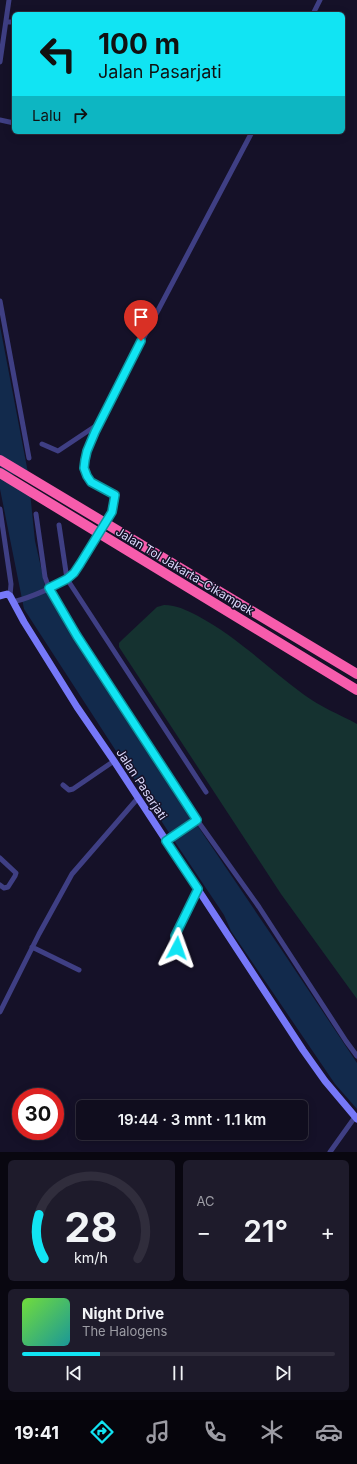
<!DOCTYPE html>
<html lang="id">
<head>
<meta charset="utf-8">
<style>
  body { margin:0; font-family:Inter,sans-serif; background:#1e1b2b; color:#f1f3f6; height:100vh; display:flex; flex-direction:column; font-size:15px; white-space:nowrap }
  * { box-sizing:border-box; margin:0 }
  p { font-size:13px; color:#9c9ca4 }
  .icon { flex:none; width:22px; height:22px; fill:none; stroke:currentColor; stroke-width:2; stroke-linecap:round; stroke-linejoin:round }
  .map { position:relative; height:1152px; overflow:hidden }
  .panel { display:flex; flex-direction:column; gap:8px; padding:8px; background:#090710; flex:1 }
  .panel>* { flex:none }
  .top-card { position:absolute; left:12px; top:12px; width:333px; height:122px; border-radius:6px; box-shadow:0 2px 10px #0003,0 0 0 1px #302d3c; background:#11e4f3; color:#111; overflow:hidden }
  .speed { position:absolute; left:12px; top:1088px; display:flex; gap:8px; font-size:20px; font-weight:700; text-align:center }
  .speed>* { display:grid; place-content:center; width:52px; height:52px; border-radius:50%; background:#100d1e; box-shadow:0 2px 10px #0003,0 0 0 1px #302d3c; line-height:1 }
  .speed .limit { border:6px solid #d22; background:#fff; color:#111 }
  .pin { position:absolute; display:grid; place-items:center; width:34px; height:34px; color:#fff; margin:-41px -17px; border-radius:50% 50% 50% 0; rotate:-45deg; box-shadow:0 0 4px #0007 }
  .pin .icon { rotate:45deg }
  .me { position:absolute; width:44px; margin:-22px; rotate:4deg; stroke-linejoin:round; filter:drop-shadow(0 0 3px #0008) }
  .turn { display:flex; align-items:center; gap:14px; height:84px; padding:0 20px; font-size:18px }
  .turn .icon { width:52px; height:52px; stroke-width:2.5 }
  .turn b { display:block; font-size:28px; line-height:34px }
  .then { display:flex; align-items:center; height:38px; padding:0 20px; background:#0003; gap:8px; font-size:15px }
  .big { font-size:30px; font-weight:600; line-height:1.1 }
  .panel .card { flex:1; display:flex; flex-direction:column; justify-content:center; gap:6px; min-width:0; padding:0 14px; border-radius:6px; background:#1e1b2b }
  .panel .dial { align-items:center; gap:0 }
  .dial svg { height:104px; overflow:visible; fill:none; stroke:#302d3c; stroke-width:7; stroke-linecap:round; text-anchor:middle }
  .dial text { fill:#f1f3f6; stroke:none }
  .song { display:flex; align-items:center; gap:12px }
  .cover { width:48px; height:48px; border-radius:6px; background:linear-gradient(135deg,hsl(100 70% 55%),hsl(180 70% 35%)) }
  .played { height:4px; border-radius:2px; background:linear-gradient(90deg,#11e4f3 25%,#302d3c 25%) }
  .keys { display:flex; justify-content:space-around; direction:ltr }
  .heat { display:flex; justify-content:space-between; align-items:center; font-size:22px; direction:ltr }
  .panel .tiles { flex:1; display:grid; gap:8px; grid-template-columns:1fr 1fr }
  .card:last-child { grid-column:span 2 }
  .trip { position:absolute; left:76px; top:1100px; width:232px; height:40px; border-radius:6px; background:#100d1e; box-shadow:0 2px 10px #0003,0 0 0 1px #302d3c; font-weight:600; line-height:40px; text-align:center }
  .tabs { display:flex; height:64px; justify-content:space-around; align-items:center; background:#06050c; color:#9c9ca4 }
  .tabs .icon { width:28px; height:28px }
  .tabs .selected { color:#11e4f3 }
  .tabs b { font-size:18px; color:#f1f3f6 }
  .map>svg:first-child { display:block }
</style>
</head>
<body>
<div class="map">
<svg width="357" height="1152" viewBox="0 0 357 1152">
  <rect width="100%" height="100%" fill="#151128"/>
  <!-- green -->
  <path fill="#153230" d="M164 605C177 605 186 610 198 616 237 637 268 668 303 694 320 707 339 714 357 724V999L281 894 119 647V643L123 639 157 607Z"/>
  <!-- water -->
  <path fill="#122a4c" d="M0 326 29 478 0 472Z
    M0 473 30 492 35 541 47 594 130 726 281 949 357 1063V1109L335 1084 231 931 224 915 175 842 24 609 0 489Z"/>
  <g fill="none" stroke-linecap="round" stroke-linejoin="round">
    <!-- minor -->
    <path stroke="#3f3f84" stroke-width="5" d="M313 14 320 0
      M7 22H14
      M0 62 9 0
      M0 120 14 123
      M0 301 29 458
      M42 444 58 451 97 425
      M0 509 11 584 10 596
      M111 513 114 505 115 495C92 483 81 480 87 451L135 354 252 132
      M36 514 45 577 49 588 67 621 197 820 259 907 346 1041 357 1056
      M59 525 67 579 206 792
      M13 602C29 598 64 584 74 573 81 565 86 556 92 547
      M63 785 69 790 73 789 114 761
      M166 841 197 820
      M0 858 16 873 15 876 8 887 4 888 0 885
      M32 947 79 970
      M173 953 177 946 175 936 198 889
      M0 1012 39 934 72 874 138 798
      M330 1152 355 1117"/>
    <!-- secondary -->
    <path stroke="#7678f8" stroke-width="7" d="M0 596 7 594 10 596 24 622 77 707 114 761 303 1050 325 1081 357 1119"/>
    <!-- motorway -->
    <path stroke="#f75cac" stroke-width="10" d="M0 460 357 674
      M0 473 357 690"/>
    <!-- minor-bridge -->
    <path stroke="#3f3f84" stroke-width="5" d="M92 547 111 513"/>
  </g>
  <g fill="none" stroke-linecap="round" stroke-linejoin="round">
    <!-- route casing -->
    <g stroke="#0b949e" stroke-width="10">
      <path id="route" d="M141 341 95 432 87 451 85 460 84 468 87 476 91 482 115 495 112 512 80 564 74 573 67 579 49 588 77 636 197 820 166 841 198 889 175 936 177 948"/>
    </g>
    <!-- route -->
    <use href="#route" stroke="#11e4f3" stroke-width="7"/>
  </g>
  <g text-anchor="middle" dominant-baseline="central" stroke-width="3" stroke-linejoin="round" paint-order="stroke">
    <!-- street labels -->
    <g font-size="12" fill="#dddafd" stroke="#151128">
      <text transform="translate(185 571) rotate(31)">Jalan Tol Jakarta–Cikampek</text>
      <text transform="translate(142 784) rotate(57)">Jalan Pasarjati</text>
    </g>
  </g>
</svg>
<div class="speed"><div class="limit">30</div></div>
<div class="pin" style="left:141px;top:341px;background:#d93025"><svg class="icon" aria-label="arrive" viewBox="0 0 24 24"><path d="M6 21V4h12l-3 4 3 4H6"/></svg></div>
<svg class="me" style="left:177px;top:948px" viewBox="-20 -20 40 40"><path d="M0-17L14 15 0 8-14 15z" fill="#11e4f3" stroke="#fff" stroke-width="4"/></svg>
<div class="trip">19:44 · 3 mnt · 1.1 km</div>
<div class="top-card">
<div class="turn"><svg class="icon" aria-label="left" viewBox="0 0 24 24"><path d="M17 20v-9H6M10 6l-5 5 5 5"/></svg><div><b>100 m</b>Jalan Pasarjati</div></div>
<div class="then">Lalu<svg class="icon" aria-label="right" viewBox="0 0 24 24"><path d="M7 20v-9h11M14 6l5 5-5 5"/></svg></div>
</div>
</div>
<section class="panel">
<div class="tiles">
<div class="card dial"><svg viewBox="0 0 100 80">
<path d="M14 69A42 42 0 1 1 86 69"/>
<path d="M14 69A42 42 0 0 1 10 35" stroke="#11e4f3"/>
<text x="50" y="56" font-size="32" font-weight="700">28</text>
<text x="50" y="72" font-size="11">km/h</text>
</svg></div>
<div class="card"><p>AC</p>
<div class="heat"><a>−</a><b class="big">21°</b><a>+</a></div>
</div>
<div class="card">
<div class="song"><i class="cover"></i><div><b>Night Drive</b><p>The Halogens</p></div></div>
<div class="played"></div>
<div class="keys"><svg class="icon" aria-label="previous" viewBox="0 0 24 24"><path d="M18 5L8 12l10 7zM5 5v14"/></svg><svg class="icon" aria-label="pause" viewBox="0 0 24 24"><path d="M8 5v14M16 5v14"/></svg><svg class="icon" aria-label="next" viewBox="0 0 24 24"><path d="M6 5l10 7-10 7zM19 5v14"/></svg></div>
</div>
</div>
</section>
<nav class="tabs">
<b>19:41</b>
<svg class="icon selected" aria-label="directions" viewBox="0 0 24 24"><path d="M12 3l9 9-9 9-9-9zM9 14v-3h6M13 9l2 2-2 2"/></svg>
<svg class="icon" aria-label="music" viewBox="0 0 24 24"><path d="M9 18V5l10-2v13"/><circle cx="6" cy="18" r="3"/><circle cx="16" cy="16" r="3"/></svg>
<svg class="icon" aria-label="phone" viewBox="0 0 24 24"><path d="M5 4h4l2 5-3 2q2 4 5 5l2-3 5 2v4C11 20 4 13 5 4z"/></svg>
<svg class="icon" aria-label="climate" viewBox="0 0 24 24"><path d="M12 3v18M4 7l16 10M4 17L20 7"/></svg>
<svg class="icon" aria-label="car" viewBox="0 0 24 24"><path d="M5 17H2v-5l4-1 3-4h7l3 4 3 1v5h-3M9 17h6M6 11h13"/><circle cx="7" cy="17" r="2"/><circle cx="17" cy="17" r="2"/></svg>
</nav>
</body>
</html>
